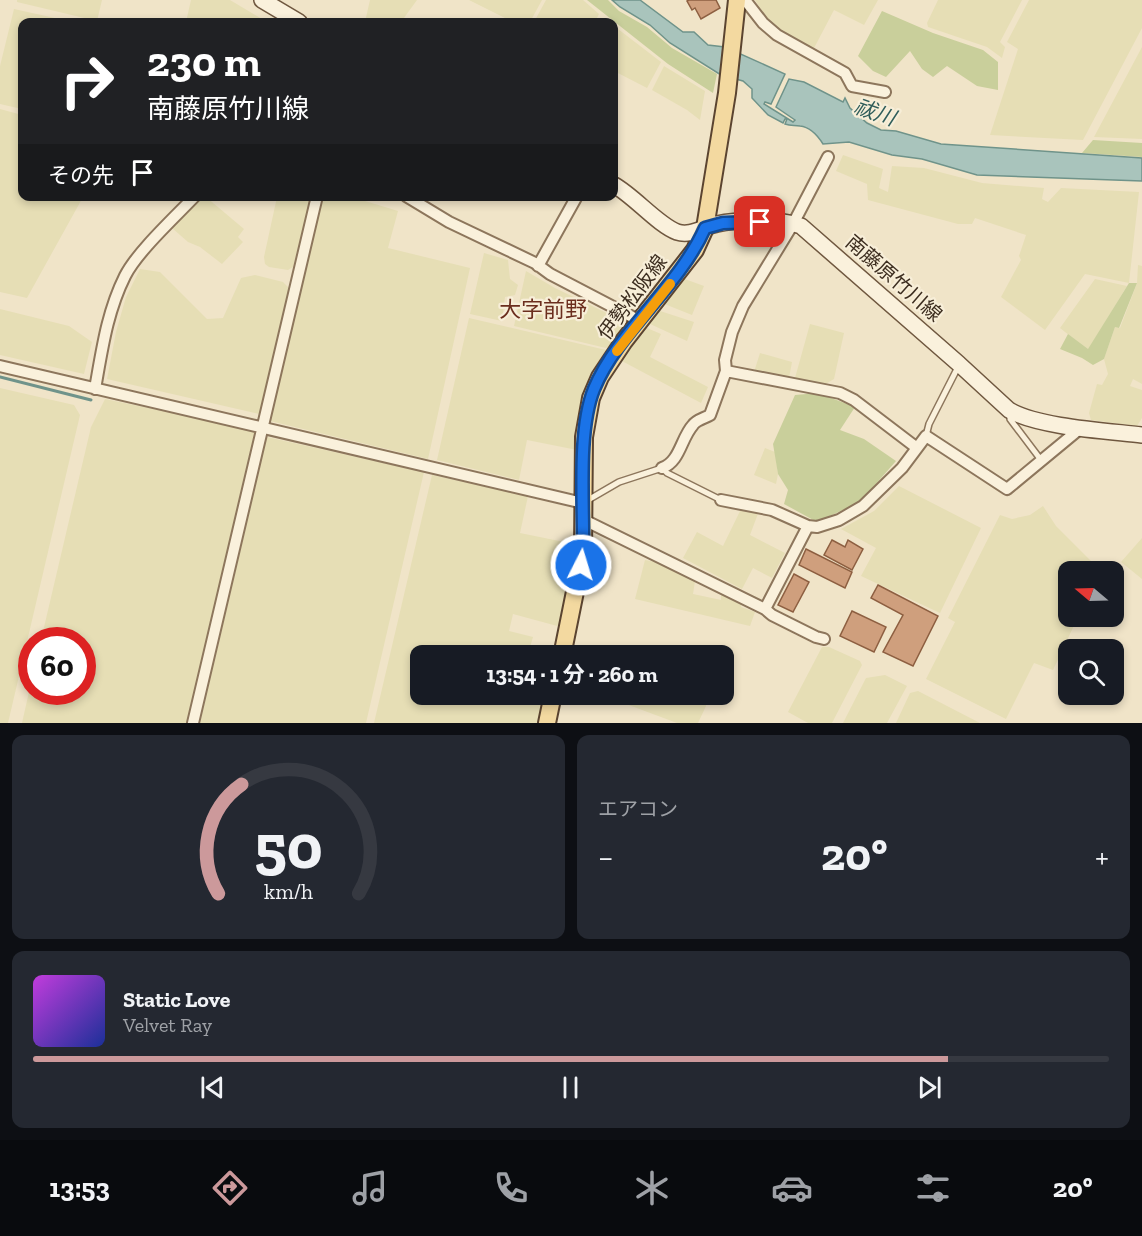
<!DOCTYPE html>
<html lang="ja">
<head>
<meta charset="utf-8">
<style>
  body { margin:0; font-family:"Zilla Slab","Noto Sans JP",serif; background:#242831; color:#f1f3f6; height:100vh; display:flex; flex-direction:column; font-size:22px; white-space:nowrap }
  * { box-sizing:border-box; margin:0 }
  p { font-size:20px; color:#9ea1a6 }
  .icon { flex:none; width:33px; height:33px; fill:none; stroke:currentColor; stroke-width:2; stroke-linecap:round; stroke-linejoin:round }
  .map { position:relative; height:723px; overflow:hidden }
  .drawer { display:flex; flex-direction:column; gap:12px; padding:12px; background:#0d0f14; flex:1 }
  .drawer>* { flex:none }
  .banner { position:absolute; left:18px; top:18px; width:600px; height:183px; border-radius:12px; box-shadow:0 3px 9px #0003; background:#202124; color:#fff; overflow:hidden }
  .needle { width:39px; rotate:289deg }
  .buttons { position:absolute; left:1058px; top:561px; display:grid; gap:12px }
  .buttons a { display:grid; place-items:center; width:66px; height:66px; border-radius:12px; background:#171b24; box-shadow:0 3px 9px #0003; font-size:30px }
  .speed { position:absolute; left:18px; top:627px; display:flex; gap:12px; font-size:30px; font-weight:700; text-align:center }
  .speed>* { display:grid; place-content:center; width:78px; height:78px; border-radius:50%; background:#171b24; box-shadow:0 3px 9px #0003; line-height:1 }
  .speed .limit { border:9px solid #d22; background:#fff; color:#111 }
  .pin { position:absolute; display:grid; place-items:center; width:51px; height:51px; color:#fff; margin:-26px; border-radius:12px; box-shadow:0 3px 9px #0006 }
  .me { position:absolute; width:66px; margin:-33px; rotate:5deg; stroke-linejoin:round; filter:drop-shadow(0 0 4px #0008) }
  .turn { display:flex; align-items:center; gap:21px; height:126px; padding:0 30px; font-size:27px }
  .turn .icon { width:78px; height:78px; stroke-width:2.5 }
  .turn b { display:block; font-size:42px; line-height:51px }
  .then { display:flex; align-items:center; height:57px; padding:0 30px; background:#0003; gap:12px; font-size:22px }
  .big { font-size:45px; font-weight:700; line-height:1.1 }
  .drawer .widget { flex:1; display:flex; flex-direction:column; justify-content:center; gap:9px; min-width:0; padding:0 21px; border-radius:12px; background:#242831 }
  .drawer .dial { align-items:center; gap:0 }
  .dial svg { height:156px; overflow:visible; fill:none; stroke:#363941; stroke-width:7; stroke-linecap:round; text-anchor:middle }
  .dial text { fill:#f1f3f6; stroke:none }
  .song { display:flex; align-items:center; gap:18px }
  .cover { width:72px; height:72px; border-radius:9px; background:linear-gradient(135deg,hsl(290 70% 55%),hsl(230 70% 35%)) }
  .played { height:6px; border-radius:3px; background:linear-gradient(90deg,#cc999b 85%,#363941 85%) }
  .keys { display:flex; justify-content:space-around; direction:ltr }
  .heat { display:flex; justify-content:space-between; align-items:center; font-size:33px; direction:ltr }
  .drawer .tiles { flex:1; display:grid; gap:12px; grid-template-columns:1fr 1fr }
  .widget:last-child { grid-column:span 2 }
  .trip { position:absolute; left:410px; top:645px; width:324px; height:60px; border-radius:12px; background:#171b24; box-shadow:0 3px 9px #0003; font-weight:700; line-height:60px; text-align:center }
  .dock { display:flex; height:96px; justify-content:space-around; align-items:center; background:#090b0e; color:#9ea1a6 }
  .dock .icon { width:42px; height:42px }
  .dock .on { color:#cc999b }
  .dock b { font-size:27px; color:#f1f3f6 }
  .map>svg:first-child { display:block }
</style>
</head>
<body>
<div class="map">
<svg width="1142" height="723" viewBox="0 0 1142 723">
  <rect width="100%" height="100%" fill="#f0e4c8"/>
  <!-- farmland -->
  <path fill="#e6deb5" d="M17 0H102L97 21 17 2Z
    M191 0H230L267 22H186Z
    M370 0H417L401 22H365Z
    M469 0H542L530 22H513Z
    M546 0H583L599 14 595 22H534Z
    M755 0H878L864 25 834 10 813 50 772 27Z
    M938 0H1022L1000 42 1005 47 1002 58 987 47 928 27 927 23Z
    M1029 0H1142V28L1083 140 990 135 1018 49 1007 42Z
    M14 9 73 22H22V109L0 104V66Z
    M618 29 661 62 647 88 614 71V37Z
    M1142 47V139L1094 137Z
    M664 66 705 91 700 120 687 110 652 90Z
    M0 109 22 115V196L83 197 27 298 0 292Z
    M843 155 883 169 879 188 888 192 892 166 924 168 982 183 1044 188 1042 199 1048 202 1061 188 1139 192 1129 283 1085 274 1045 330 1001 297 1021 260 1019 256 1026 235 975 218 972 224H958L868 200 867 184 836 171Z
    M202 197H206L244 229 238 237 243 242 222 264 200 247 188 242 172 228Z
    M277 197H311L293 267 288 270 269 267 265 264 264 257Z
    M322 197H352L398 211 388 248 470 268 428 459 270 421Z
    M484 253 508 260 510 279 518 285 515 295 505 297 502 321 470 314Z
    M1138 265 1142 266V384L1133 379 1130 386 1142 390V418L1137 426 1091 420 1089 413 1097 384 1102 385 1108 374 1104 359 1115 327 1120 328 1137 283Z
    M140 269 160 272 207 319 223 318 241 278 255 275 283 282 289 288 259 414 107 379 116 332 126 297Z
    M526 271 555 288 623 321V327L612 345 606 348 514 326Z
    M682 278 704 286 692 315 662 303Z
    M1095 279 1127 286 1088 350 1060 328Z
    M0 309 69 326 92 342 84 374 0 355Z
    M657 310 694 322 687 341 648 323Z
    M469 318 606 350 590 374 583 397 577 450 527 440 519 480 437 460Z
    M810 324 844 333 834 379 822 386 795 378Z
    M647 328 661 334 650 357 708 387 701 403 620 360Z
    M760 353 792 362 789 378 754 372Z
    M0 388 74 405 80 415 8 723H0Z
    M105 399 255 430 187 723H22L31 683 32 692H82V640H41L91 427Z
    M267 437 424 472 366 723H200Z
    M765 448 775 452 778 474 776 484 754 475Z
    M432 475 528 496 520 533 574 544 571 578 561 627 513 614 509 631 533 637 528 654 533 655 420 656V694L544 695 538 723H374Z
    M899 486 981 528 940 613 861 576 876 548 841 529 874 511Z
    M1043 506 1056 526 1100 570V572H1068V616L1078 617 1053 670 1034 663 1006 719 926 679 955 622 948 618 1000 515 1012 519 1030 515Z
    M742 507 759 511 750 535 785 553 772 578 753 568 742 589 683 558 697 532 723 546Z
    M1142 538V579L1121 562Z
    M645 560 667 564 695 581 693 594 721 600V592L742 601 741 607 755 612 750 626 635 599Z
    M822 647H829L860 661 862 665 832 723H808L788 712Z
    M885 675 907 686 887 723H843L866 678Z
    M918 691 980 723H896L910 693Z
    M626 695H705L706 706 698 723H677L626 704 624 700Z"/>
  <!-- green -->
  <path fill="#c9cf9b" d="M587 0H608L619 11 647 27 672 48 717 74 713 93 668 64Z
    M882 11 933 33 983 50 998 62V90L977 86 947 66 933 77 922 69 910 51 886 77 873 71 858 56Z
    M1093 140 1142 143V157L1082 153Z
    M1129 283H1137L1119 328 1115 327 1104 359 1093 365 1082 358 1060 349 1068 334 1088 349Z
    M818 393 855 407 840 430 864 439 896 461 860 502 817 522 784 504 788 490 778 474 773 444 795 395Z"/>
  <!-- water -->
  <path fill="#a9c4bc" stroke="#6f938a" stroke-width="1.5" d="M612 0H640L683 32H694L708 45 725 47 785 74 771 104 765 102 764 104 793 122 795 120 776 107 789 79 804 82 843 102 845 98 850 108 867 123 881 130 896 131 941 144 1142 158V181L977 175 922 159 892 155 849 142 823 144C818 136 810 127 800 126 794 125 791 126 785 124L787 119H785L783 123 768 115 752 98V89L743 81 721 75 670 43 650 25 620 7Z"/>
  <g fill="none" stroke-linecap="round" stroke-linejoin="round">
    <!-- stream -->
    <path stroke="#6f938a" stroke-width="3" d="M0 377 91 400"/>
  </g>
  <!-- building -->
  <path fill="#cf9f7d" stroke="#8d5f41" stroke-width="1.5" d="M689 0H716L720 8 701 19 695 8 692 10 687 1Z
    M832 540 845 547 848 540 863 549 852 570 824 555Z
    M806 549 852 572 845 588 799 565Z
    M794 574 809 582 793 612 778 605Z
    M878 585 938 616 913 666 883 652 903 615 871 598Z
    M852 611 886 627 874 652 840 636Z"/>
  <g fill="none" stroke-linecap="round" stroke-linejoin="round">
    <!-- service casing -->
    <g stroke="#8d765c" stroke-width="8">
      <path id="service" d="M1010 415V419L1041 460
        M926 436 929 424 958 367
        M588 500 619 482 662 468 667 473 721 500"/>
    </g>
    <!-- minor casing -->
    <g stroke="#8d765c" stroke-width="14">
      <path id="minor" d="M745 0 763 23 777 35 845 73 852 86 885 92
        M406 196 449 222 535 263 550 274 640 321
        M538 266 577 196
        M0 366 583 503
        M726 371 840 393 854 400 917 448
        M95 389C102 350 107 312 125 276 137 252 175 217 195 196
        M662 468C680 462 681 438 693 425 696 420 705 418 710 415L726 371 725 360 732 332 743 306 793 224 828 157
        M721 500 772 510 808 526 817 527 839 520 863 506 902 468 926 436 1007 489 1082 427
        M584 520 765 609 772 615 816 637 824 639
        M765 609 808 526
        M193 723 317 196"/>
    </g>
    <!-- secondary casing -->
    <g stroke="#6f573f" stroke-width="18">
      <path id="secondary" d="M262 0 299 22
        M614 185C634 196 658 225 677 232 691 237 704 226 717 224 739 219 780 219 801 226L959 364 1009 410C1037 427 1108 431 1142 435"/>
    </g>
    <!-- primary casing -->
    <g stroke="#5b4430" stroke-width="20">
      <path id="primary" d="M562 656 583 552 584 437 591 398 600 377 624 341 695 250 705 228 727 93 737 0
        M547 723 553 694"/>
    </g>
    <!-- service -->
    <use href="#service" stroke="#faf1dc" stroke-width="5"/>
    <!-- minor -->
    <use href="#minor" stroke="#faf1dc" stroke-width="10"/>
    <!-- secondary -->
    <use href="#secondary" stroke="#faf1dc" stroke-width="15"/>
    <!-- primary -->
    <use href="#primary" stroke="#f3d9a0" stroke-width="16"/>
  </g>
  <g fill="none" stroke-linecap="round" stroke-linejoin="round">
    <!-- route casing -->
    <g stroke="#114b97" stroke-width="15">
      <path id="route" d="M581 565 583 552C584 505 577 431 594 389 618 331 679 287 705 228L723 223 760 222"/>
    </g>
    <!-- route -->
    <use href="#route" stroke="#1a73e8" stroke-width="10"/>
    <!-- slow -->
    <path stroke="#f59e0b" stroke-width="10" d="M617 351 670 284"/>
  </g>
  <g text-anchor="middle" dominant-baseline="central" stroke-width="4.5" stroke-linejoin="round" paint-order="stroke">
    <!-- street labels -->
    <g font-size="20" fill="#3d2e20" stroke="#f7eed8">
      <text transform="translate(894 278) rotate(41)">南藤原竹川線</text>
      <text transform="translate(632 297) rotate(-53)">伊勢松阪線</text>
    </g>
    <!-- water labels -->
    <g font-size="21" font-style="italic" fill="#2f5d5a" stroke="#f7eed8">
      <text transform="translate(875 112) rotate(19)">祓川</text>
    </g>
    <!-- quarter labels -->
    <g font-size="22" fill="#6b2e1e" stroke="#f7eed8">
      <text x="543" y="309">大字前野</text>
    </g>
  </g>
</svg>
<div class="buttons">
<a><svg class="needle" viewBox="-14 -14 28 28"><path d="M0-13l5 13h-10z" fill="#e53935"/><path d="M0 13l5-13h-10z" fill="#9ea1a6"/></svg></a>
<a><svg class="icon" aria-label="search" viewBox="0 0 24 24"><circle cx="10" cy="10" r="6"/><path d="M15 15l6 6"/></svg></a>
</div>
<div class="speed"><div class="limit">60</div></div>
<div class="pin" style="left:760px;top:222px;background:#d93025"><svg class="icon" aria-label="arrive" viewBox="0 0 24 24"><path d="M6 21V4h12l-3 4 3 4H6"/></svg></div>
<svg class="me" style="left:581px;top:565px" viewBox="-20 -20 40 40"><circle r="17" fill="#1a73e8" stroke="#fff" stroke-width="3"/><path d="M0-11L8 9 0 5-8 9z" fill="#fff"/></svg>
<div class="trip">13:54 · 1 分 · 260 m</div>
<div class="banner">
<div class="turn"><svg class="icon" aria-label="right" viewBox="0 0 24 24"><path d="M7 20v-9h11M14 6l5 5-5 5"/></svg><div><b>230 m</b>南藤原竹川線</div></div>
<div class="then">その先<svg class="icon" aria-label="arrive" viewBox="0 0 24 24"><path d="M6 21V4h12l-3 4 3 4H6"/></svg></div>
</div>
</div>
<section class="drawer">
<div class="tiles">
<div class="widget dial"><svg viewBox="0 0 100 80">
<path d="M14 69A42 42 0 1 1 86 69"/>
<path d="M14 69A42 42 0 0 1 26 13" stroke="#cc999b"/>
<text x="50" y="56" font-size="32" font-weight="700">50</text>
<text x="50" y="72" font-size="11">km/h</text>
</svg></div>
<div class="widget"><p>エアコン</p>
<div class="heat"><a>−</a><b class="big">20°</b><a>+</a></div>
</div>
<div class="widget">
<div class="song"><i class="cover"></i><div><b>Static Love</b><p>Velvet Ray</p></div></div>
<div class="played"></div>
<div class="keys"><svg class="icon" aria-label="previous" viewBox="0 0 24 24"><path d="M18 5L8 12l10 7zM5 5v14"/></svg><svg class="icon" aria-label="pause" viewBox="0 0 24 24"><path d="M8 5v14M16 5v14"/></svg><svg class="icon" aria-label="next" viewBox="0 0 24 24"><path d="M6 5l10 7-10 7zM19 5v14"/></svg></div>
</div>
</div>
</section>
<nav class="dock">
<b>13:53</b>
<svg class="icon on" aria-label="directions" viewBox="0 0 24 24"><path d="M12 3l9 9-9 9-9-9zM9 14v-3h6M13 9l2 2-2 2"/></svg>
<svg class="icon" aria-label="music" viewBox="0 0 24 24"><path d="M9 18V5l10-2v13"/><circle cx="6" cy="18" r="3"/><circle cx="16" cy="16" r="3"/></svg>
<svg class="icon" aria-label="phone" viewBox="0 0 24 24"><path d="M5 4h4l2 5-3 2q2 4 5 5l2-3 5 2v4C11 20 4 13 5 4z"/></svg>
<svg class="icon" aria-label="climate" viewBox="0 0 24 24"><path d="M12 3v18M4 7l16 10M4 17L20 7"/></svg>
<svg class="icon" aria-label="car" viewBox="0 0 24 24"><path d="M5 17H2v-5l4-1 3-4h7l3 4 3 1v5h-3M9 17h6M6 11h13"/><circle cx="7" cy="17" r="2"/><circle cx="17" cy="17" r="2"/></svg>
<svg class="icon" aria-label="filters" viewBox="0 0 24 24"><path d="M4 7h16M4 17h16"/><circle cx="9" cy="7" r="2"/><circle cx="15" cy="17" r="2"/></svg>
<b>20°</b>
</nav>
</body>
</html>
